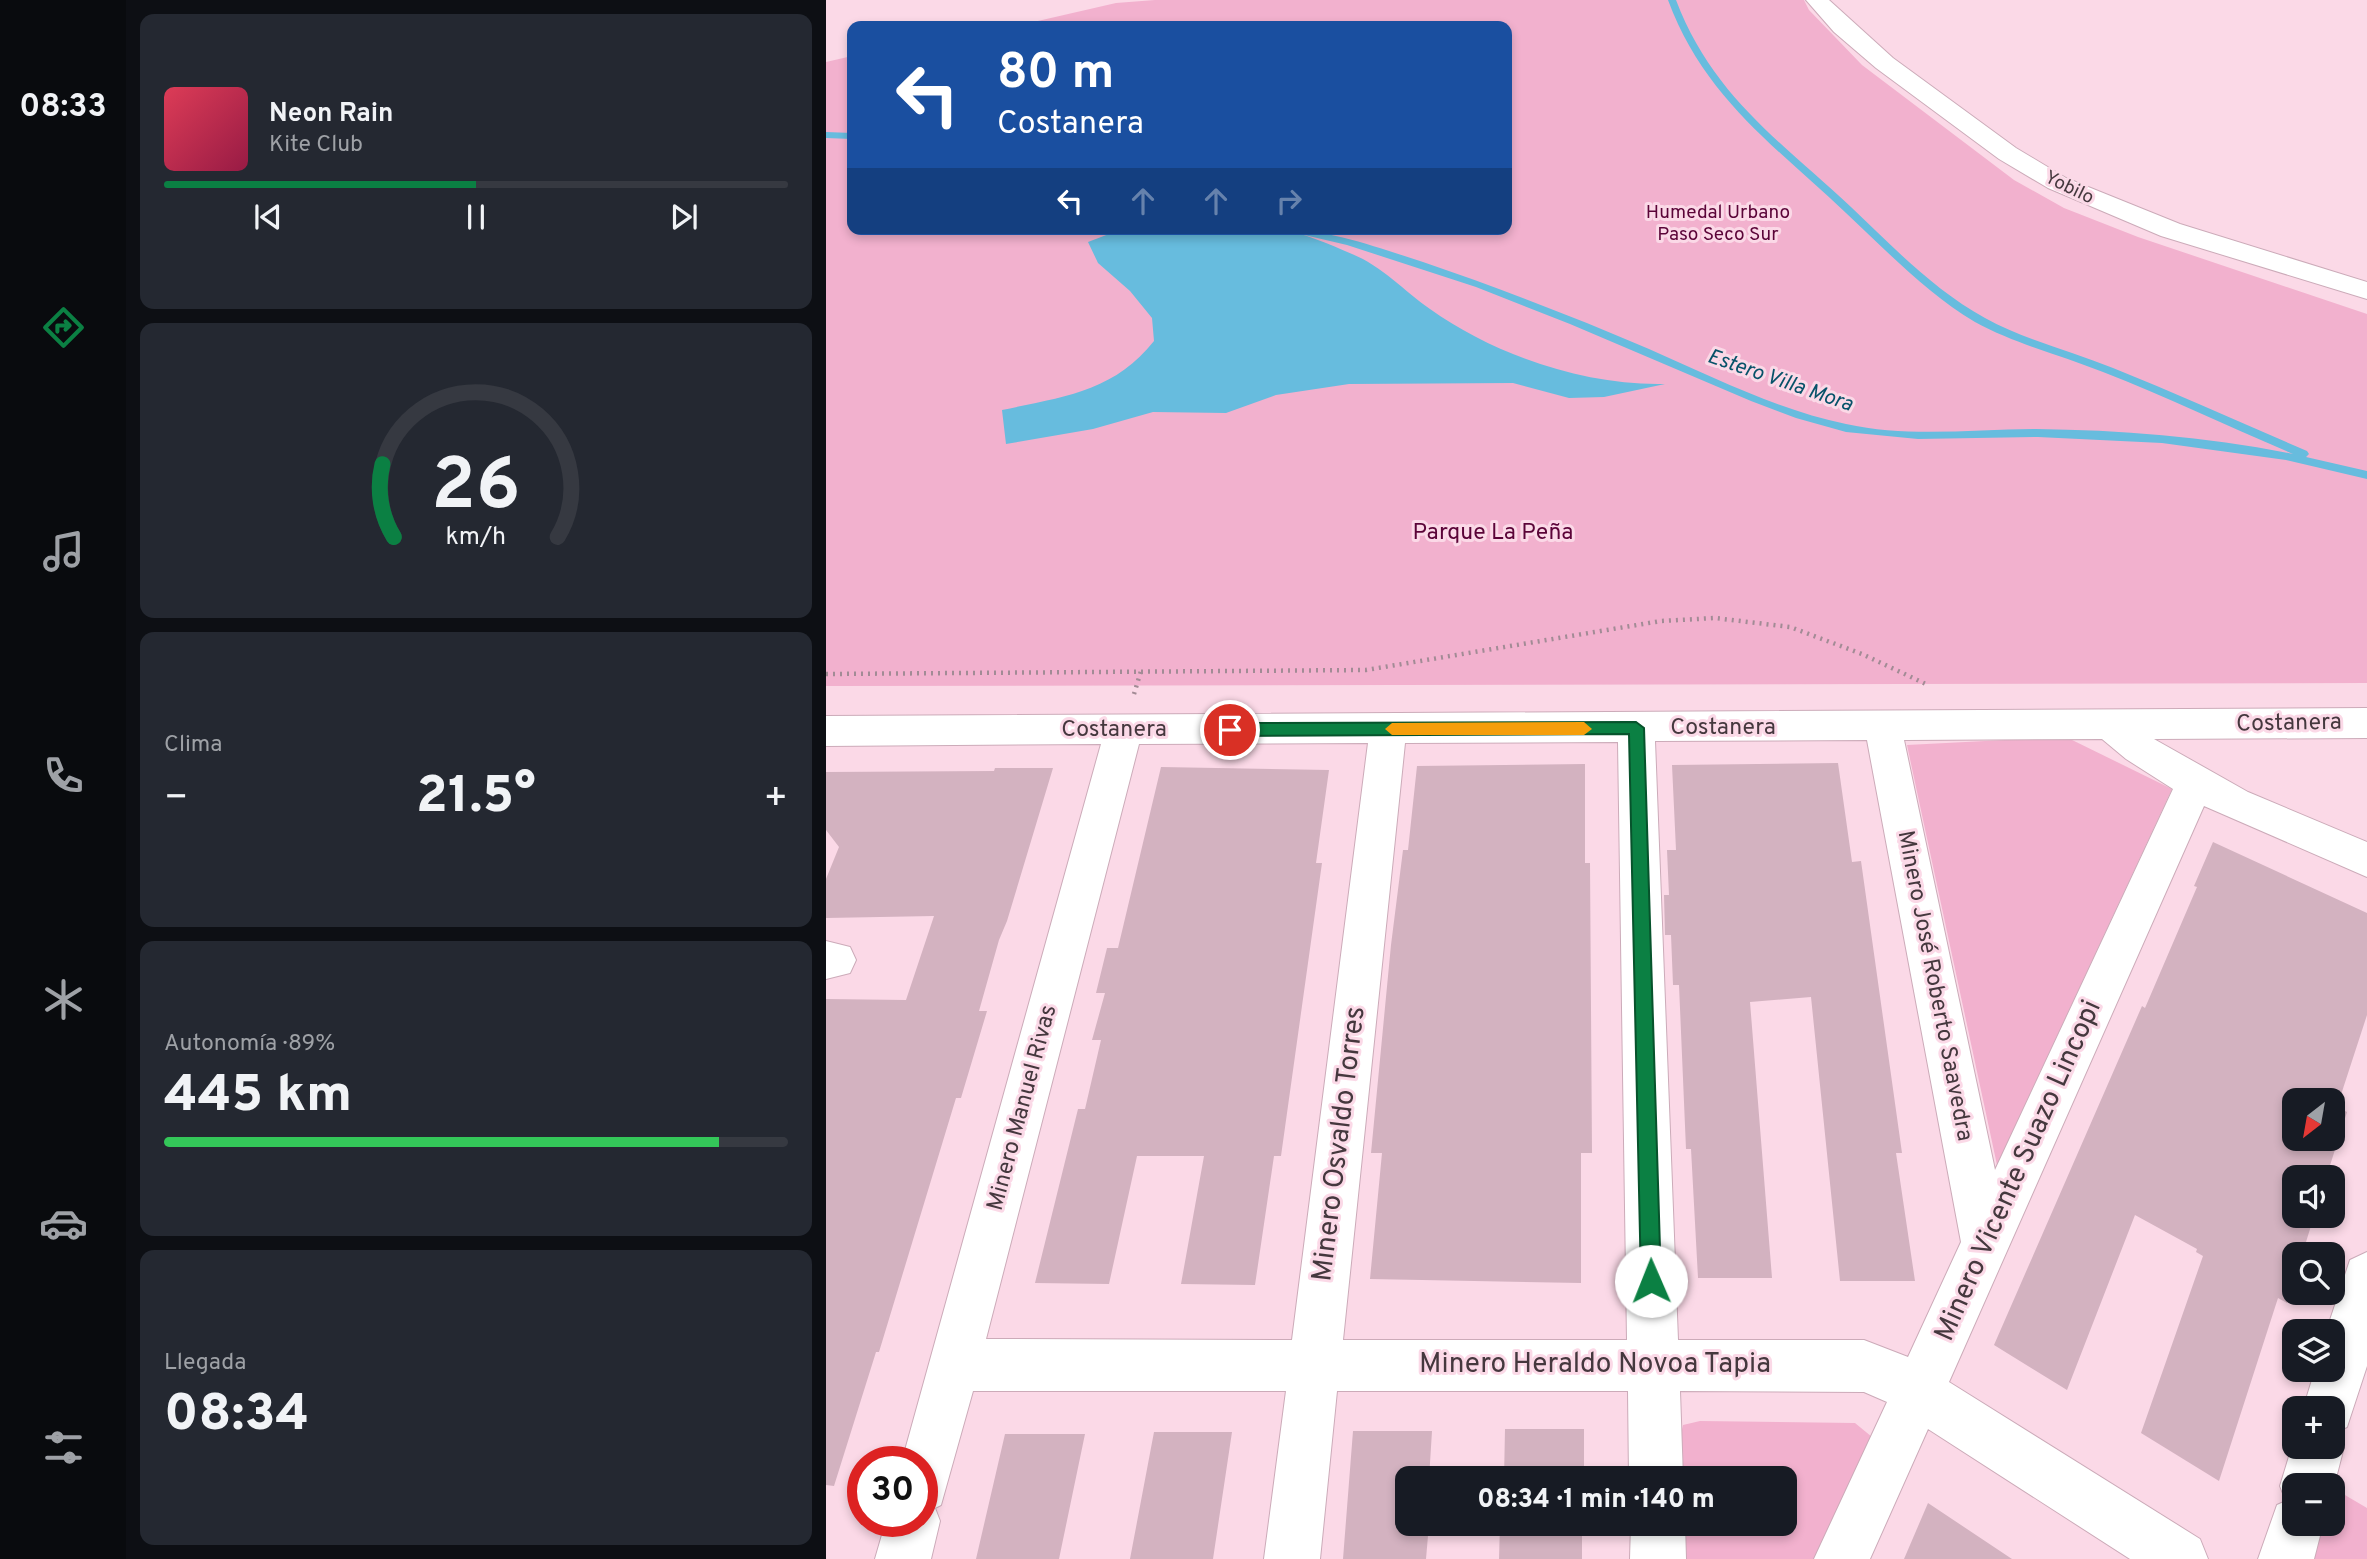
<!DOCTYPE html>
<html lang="es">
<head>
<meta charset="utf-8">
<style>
  body { margin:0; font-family:Overpass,sans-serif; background:#242831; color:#f1f3f6; height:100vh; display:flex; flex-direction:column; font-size:26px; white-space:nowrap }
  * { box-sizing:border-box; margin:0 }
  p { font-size:23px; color:#9ea1a6 }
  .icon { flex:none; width:38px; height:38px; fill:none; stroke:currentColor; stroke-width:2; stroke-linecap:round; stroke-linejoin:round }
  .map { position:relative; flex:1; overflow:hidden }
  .side { display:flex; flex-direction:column; gap:14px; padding:14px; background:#0d0f14; width:700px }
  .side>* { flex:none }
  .banner { position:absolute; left:21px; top:21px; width:665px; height:214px; border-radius:14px; box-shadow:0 4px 10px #0003; background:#1a4fa0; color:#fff; overflow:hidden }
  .needle { width:46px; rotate:211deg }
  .fabs { position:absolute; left:1456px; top:1088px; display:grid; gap:14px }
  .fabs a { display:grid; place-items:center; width:63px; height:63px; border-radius:14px; background:#171b24; box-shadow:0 4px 10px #0003; font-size:35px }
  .speed { position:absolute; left:21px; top:1446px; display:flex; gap:14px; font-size:35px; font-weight:700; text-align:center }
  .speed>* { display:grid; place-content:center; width:91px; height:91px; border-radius:50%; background:#171b24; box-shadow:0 4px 10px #0003; line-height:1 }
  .speed .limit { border:10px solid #d22; background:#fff; color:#111 }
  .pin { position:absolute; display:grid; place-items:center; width:60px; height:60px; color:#fff; margin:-30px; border:4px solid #fff; border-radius:50%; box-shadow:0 2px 7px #0007 }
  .me { position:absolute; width:77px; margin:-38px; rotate:359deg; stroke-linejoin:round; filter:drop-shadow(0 0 5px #0008) }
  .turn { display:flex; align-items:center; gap:24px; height:147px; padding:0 35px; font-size:32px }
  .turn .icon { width:91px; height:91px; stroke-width:2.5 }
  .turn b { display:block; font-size:49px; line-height:60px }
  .lanes { display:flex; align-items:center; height:66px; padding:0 35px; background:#0003; justify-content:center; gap:35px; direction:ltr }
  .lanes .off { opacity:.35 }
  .big { font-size:52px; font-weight:800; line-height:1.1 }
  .side .tile { flex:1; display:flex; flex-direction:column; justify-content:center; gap:10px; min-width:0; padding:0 24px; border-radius:14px; background:#242831 }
  .side .dial { align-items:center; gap:0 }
  .dial svg { height:182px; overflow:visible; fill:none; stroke:#363941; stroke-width:7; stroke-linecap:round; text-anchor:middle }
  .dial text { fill:#f1f3f6; stroke:none }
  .song { display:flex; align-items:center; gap:21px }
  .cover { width:84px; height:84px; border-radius:10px; background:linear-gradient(135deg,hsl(350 70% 55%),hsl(340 70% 35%)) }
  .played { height:7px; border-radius:4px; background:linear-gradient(90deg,#0b8043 50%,#363941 50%) }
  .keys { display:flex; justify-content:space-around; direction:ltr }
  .heat { display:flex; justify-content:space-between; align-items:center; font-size:38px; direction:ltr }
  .charge { height:10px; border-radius:5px; background:linear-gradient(90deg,#34c759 89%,#363941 0) }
  .trip { position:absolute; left:569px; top:1466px; width:402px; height:70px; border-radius:14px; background:#171b24; box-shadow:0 4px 10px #0003; font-weight:800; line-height:70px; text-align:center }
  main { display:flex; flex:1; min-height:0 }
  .tabs { display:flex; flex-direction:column; width:126px; justify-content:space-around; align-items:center; background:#090b0e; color:#9ea1a6 }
  .tabs .icon { width:49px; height:49px }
  .tabs .selected { color:#0b8043 }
  .tabs b { font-size:32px; color:#f1f3f6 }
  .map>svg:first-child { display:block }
</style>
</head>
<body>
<main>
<nav class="tabs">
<b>08:33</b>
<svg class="icon selected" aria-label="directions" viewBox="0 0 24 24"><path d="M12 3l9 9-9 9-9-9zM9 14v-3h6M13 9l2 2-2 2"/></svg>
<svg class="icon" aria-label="music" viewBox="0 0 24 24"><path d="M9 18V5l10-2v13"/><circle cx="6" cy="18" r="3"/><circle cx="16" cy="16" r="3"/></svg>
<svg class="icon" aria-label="phone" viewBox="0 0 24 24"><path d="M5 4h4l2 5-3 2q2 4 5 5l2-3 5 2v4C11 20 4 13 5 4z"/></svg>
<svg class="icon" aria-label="climate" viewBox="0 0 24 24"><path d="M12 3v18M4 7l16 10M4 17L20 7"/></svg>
<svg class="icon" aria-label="car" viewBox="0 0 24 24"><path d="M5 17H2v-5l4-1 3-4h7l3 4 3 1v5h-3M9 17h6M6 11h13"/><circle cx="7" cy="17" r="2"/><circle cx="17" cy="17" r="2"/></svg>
<svg class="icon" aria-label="filters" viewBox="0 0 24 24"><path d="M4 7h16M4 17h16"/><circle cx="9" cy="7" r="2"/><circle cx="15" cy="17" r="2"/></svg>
</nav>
<section class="side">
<div class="tile">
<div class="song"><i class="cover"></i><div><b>Neon Rain</b><p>Kite Club</p></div></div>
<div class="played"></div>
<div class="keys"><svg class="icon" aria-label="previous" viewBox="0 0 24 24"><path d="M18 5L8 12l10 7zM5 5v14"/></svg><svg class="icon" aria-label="pause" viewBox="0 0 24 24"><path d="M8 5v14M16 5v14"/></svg><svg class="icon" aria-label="next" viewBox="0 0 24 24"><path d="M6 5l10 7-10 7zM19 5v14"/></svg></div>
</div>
<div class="tile dial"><svg viewBox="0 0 100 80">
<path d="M14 69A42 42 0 1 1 86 69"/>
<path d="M14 69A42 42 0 0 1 9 37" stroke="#0b8043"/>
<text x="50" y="56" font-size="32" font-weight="700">26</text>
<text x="50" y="72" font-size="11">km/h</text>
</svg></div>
<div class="tile"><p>Clima</p>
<div class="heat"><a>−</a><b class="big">21.5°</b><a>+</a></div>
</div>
<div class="tile"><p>Autonomía · 89%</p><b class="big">445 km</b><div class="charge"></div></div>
<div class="tile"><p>Llegada</p><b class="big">08:34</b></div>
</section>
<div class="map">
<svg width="1541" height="1559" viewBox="0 0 1541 1559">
  <rect width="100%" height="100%" fill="#fbd9e7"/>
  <!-- green -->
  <path fill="#f2b1ce" d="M329 0H978L983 10 1036 65 1188 180 1238 208 1312 237 1541 314V683L0 686V62L26 56V229H681V26H190L290 3Z
    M1240 737 1346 789 1171 1165 1081 745Z
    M874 1421 1029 1423 1057 1446 1007 1559H855L854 1524H959V1479H853L852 1447 857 1425Z
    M1507 1488 1541 1508V1559H1479L1488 1524H1507Z"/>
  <!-- water -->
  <path fill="#67bcde" d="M296 229C344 229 405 224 451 229 476 232 503 244 526 254 556 266 578 291 604 309 669 355 758 386 839 384L778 397 743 398 687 383 523 384 450 395 400 413 327 412 267 429 180 444 176 410C236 397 288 392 328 341L326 318 304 291 272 263 262 242Z"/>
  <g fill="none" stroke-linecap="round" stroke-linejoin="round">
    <!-- stream -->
    <path fill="#67bcde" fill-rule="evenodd" d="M842 0H850C886 95 954 141 1025 207 1067 247 1108 290 1159 318 1199 340 1245 351 1287 368 1352 394 1416 423 1481 451L1483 454 1480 457 1541 471V479L1460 460 1336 443 1212 437 1092 439 1020 432 970 418 925 401 744 324 650 287 521 245 453 229C503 229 550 247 597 262 673 288 749 317 823 349 887 377 952 410 1020 424 1083 438 1147 429 1210 429 1295 430 1383 437 1467 454 1404 427 1341 397 1277 372 1235 355 1189 344 1149 322 1100 293 1061 251 1020 213 948 145 878 97 842 0Z
      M0 132 26 133V139L0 138Z"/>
  </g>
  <!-- building -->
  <path fill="#d3b2c0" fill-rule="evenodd" d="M1012 763 1026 862 1035 861 1076 1153H1070L1089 1281H1014L985 997 924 1002 946 1278H872L865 1149H860L853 985H847L845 935H839L838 895H843L841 850H850L846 765Z
    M759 764V863H764L766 1153H755V1283L544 1279 556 1153H545L565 945 577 850H582L591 766Z
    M335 767 503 770 490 863H496L455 1156H448L429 1285 355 1284 378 1156H311L283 1284 209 1283 252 1109H259L275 1040H266L279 993H270L281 948H292Z
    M169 768H227L181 921 173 940 153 1011H161L135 1098H130L53 1352H50L8 1486 0 1485V999L80 1000 108 916 0 918V879L13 847 0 830V772L168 771Z
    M1387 842 1541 913V1015L1511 1107 1521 1112 1500 1178H1468V1216H1488L1476 1255H1468V1279L1461 1303 1452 1298 1393 1481 1315 1433 1377 1256 1370 1252 1371 1249 1309 1215 1241 1390 1168 1345 1316 1006 1319 1008 1371 887 1368 886ZM1468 1101H1507V1139H1468Z
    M679 1429H758V1479H678Z
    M527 1431H606L603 1479H581V1524H603L600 1559H517Z
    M328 1432H406L387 1559H304Z
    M179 1434H259L233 1559H150Z
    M1102 1503 1186 1559H1078Z
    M674 1524H756V1559H673Z"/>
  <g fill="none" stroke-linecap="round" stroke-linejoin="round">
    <!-- minor casing -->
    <g stroke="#ccabb9" stroke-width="2">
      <path id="minor" d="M1541 708V738L1328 739 1422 792 1541 842V877L1378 806 1123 1382 1374 1539 1382 1559H1304L1102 1429 1044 1559H988L1061 1402 1038 1392 854 1391 857 1479H803L802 1391H511L494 1559H438L460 1391H147L115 1505 109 1508 114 1521 105 1559H49L60 1521H96V1461H76L275 744 0 746V716ZM1276 739 1300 759 1347 789 1169 1170 1078 740ZM1041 740 1135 1242 1082 1357 1038 1340H852L829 741ZM792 742 801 1340H517L579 743ZM542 743 466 1340 160 1339 313 744Z
        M0 941 24 947 30 960 24 973 0 979Z
        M1541 1252V1366L1521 1427 1512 1431 1518 1447 1508 1486 1507 1489V1486H1468V1524H1497L1488 1559H1432L1451 1505 1460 1501 1454 1486 1468 1440V1447H1507V1409H1477L1489 1370H1507V1332H1500L1524 1260Z
        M805 1524H859L860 1559H804Z"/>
    </g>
    <!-- secondary casing -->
    <g stroke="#ccabb9" stroke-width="2">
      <path id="secondary" d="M980 0H1003L1067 58 1190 148 1240 178 1354 224 1541 282V299L1335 236 1222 188 1173 159 1050 68 1008 32Z"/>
    </g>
    <!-- path -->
    <path stroke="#a28b95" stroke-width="4.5" stroke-dasharray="2 5" stroke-linecap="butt" d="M0 674 540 670 835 621 889 618 964 627 1036 654 1102 685
      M308 694 315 671"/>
    <!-- minor -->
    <use href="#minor" fill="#fff" fill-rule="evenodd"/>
    <!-- secondary -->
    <use href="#secondary" fill="#fff" fill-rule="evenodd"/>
  </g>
  <!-- route -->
  <path fill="#0b8043" stroke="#07532c" stroke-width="2" d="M810 722 818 728 835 1281 832 1289 825 1292 818 1289 815 1281 803 734 404 736 396 730 404 723Z"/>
  <!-- slow -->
  <path fill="#f59e0b" d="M758 722 766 729 758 735H566L559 729 566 723Z"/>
  <g text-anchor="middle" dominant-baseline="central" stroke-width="6" stroke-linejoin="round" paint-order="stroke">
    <!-- far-street labels -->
    <g font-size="19" fill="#45383e" stroke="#fbd9e7">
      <text transform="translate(1243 188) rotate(26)">Yobilo</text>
    </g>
    <!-- far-park labels -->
    <g font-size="19" fill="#5b0438" stroke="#fbd9e7">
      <text x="892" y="213">Humedal Urbano<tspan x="892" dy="22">Paso Seco Sur</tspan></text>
    </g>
    <!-- far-water labels -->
    <g font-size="21" font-style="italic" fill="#075269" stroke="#fbd9e7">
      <text transform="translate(954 381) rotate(19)">Estero Villa Mora</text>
    </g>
    <!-- park labels -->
    <g font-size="23" fill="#5b0438" stroke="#fbd9e7">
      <text x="667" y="533">Parque La Peña</text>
    </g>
    <!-- street labels -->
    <g font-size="23" fill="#45383e" stroke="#fbd9e7">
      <text transform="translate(1463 724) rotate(-1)">Costanera</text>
      <text x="897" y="728">Costanera</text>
      <text x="288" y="730">Costanera</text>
      <text transform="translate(1108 986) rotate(79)">Minero José Roberto Saavedra</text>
      <text transform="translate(197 1108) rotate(-75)">Minero Manuel Rivas</text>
    </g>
    <!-- near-street labels -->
    <g font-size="28" fill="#45383e" stroke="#fbd9e7">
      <text transform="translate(514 1144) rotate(-83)">Minero Osvaldo Torres</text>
      <text transform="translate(1193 1171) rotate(-66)">Minero Vicente Suazo Lincopi</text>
      <text x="769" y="1365">Minero Heraldo Novoa Tapia</text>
    </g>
  </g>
</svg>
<div class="fabs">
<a><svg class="needle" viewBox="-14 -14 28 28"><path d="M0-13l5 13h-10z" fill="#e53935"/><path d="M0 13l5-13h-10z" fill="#9ea1a6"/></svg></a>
<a><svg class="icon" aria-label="sound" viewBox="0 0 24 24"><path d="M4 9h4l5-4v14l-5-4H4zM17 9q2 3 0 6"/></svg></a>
<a><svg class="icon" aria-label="search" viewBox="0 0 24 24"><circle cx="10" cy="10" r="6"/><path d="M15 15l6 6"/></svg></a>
<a><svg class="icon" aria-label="layers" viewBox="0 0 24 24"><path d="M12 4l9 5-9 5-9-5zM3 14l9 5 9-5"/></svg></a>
<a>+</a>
<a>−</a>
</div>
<div class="speed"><div class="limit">30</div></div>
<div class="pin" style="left:404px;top:730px;background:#d93025"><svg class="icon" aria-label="arrive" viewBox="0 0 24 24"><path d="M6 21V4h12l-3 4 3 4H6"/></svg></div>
<svg class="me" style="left:825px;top:1281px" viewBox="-20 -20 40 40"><circle r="19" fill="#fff"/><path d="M0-13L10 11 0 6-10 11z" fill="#0b8043"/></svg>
<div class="trip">08:34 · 1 min · 140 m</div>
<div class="banner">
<div class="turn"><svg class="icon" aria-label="left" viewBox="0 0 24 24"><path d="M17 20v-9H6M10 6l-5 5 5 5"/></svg><div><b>80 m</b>Costanera</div></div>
<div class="lanes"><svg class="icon" aria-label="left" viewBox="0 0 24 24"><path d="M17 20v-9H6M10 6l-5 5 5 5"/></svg><svg class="icon off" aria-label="ahead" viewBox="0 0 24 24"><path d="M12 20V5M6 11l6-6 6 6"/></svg><svg class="icon off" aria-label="ahead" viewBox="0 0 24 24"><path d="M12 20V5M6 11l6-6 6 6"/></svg><svg class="icon off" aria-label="right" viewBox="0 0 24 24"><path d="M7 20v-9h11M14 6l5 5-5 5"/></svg></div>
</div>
</div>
</main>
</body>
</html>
